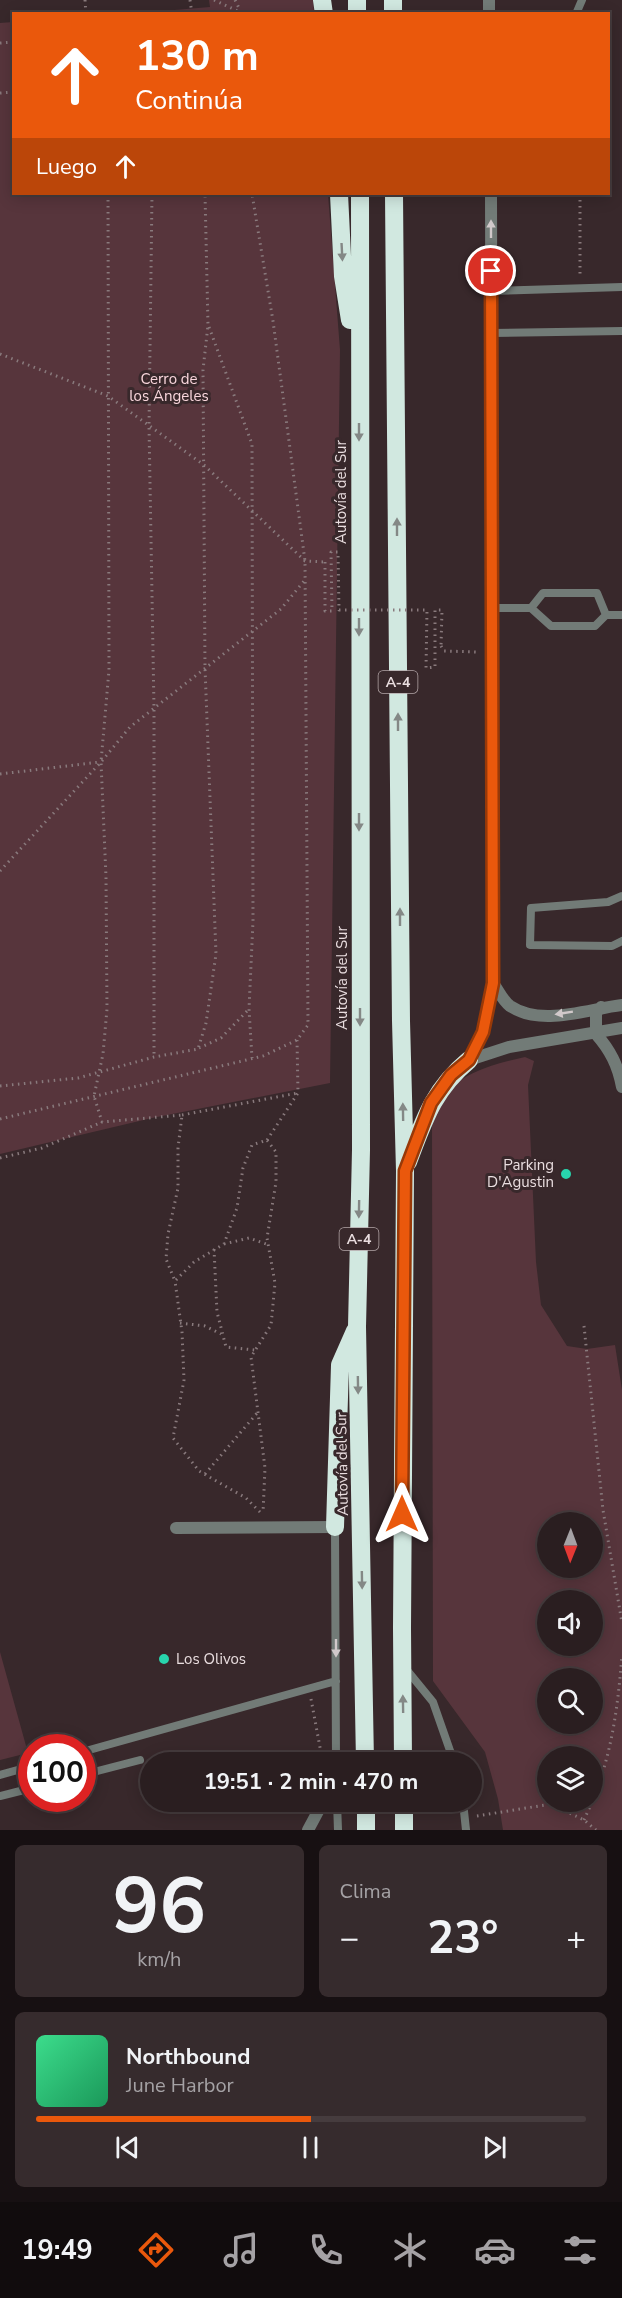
<!DOCTYPE html>
<html lang="es">
<head>
<meta charset="utf-8">
<style>
  body { margin:0; font-family:"Nunito Sans",sans-serif; background:#362b2d; color:#f1f3f6; height:100vh; display:flex; flex-direction:column; font-size:22px; white-space:nowrap }
  * { box-sizing:border-box; margin:0 }
  p { font-size:20px; color:#a5a2a5 }
  .icon { flex:none; width:33px; height:33px; fill:none; stroke:currentColor; stroke-width:2; stroke-linecap:round; stroke-linejoin:round }
  .map { position:relative; height:1830px; overflow:hidden }
  .drawer { display:flex; flex-direction:column; gap:15px; padding:15px; background:#171012; flex:1 }
  .drawer>* { flex:none }
  .hud { position:absolute; left:12px; top:12px; width:598px; height:183px; border-radius:0px; box-shadow:0 3px 15px #0003,0 0 0 2px #463c3e; background:#ea580c; color:#fff; overflow:hidden }
  .needle { width:39px; rotate:181deg }
  .tools { position:absolute; left:537px; top:1512px; display:grid; gap:12px }
  .tools a { display:grid; place-items:center; width:66px; height:66px; border-radius:50%; background:#2a1e20; box-shadow:0 3px 15px #0003,0 0 0 2px #463c3e; font-size:30px }
  .speed { position:absolute; left:18px; top:1734px; display:flex; gap:12px; font-size:30px; font-weight:700; text-align:center }
  .speed>* { display:grid; place-content:center; width:78px; height:78px; border-radius:50%; background:#2a1e20; box-shadow:0 3px 15px #0003,0 0 0 2px #463c3e; line-height:1 }
  .speed .limit { border:9px solid #d22; background:#fff; color:#111 }
  .pin { position:absolute; display:grid; place-items:center; width:51px; height:51px; color:#fff; margin:-26px; border:3px solid #fff; border-radius:50%; box-shadow:0 2px 6px #0007 }
  .me { position:absolute; width:66px; margin:-33px; rotate:0deg; stroke-linejoin:round; filter:drop-shadow(0 0 4px #0008) }
  .turn { display:flex; align-items:center; gap:21px; height:126px; padding:0 24px; font-size:27px }
  .turn .icon { width:78px; height:78px; stroke-width:2.5 }
  .turn b { display:block; font-size:42px; line-height:51px }
  .then { display:flex; align-items:center; height:57px; padding:0 24px; background:#0003; gap:12px; font-size:22px }
  .big { font-size:45px; font-weight:700; line-height:1.1 }
  .drawer .card { flex:1; display:flex; flex-direction:column; justify-content:center; gap:9px; min-width:0; padding:0 21px; border-radius:9px; background:#362b2d }
  .drawer .dial { align-items:center; gap:0 }
  .dial b { font-size:78px; line-height:1 }
  .song { display:flex; align-items:center; gap:18px }
  .cover { width:72px; height:72px; border-radius:9px; background:linear-gradient(135deg,hsl(150 70% 55%),hsl(150 70% 35%)) }
  .played { height:6px; border-radius:3px; background:linear-gradient(90deg,#ea580c 50%,#463c3e 50%) }
  .keys { display:flex; justify-content:space-around; direction:ltr }
  .heat { display:flex; justify-content:space-between; align-items:center; font-size:33px; direction:ltr }
  .drawer .tiles { flex:1; display:grid; gap:15px; grid-template-columns:1fr 1fr }
  .card:last-child { grid-column:span 2 }
  .trip { position:absolute; left:140px; top:1752px; width:342px; height:60px; border-radius:30px; background:#2a1e20; box-shadow:0 3px 15px #0003,0 0 0 2px #463c3e; font-weight:700; line-height:60px; text-align:center }
  .tab-bar { display:flex; height:96px; justify-content:space-around; align-items:center; background:#110c0d; color:#a5a2a5 }
  .tab-bar .icon { width:42px; height:42px }
  .tab-bar .on { color:#ea580c }
  .tab-bar b { font-size:27px; color:#f1f3f6 }
  .map>svg:first-child { display:block }
</style>
</head>
<body>
<div class="map">
<svg width="622" height="1830" viewBox="0 0 622 1830">
  <rect width="100%" height="100%" fill="#38282b"/>
  <!-- green -->
  <path fill="#57353c" fill-rule="evenodd" d="M209 0H313L314 13 127 14 210 7Z
    M13 22 14 194H328L340 350 330 1083 152 1118 0 1154V23Z
    M525 1057 534 1061 528 1085 536 1262 541 1305 567 1346 587 1349 615 1345 622 1390V1830H503L498 1799 485 1752 433 1681 432 1125C435 1117 437 1105 442 1098 461 1072 495 1064 525 1057ZM548 1522H592V1568H548ZM548 1600H592V1646H548ZM548 1678H592V1724H548ZM548 1756H592V1802H548Z
    M0 1652 28 1753 0 1760Z"/>
  <g fill="none" stroke-linecap="round" stroke-linejoin="round">
    <!-- path -->
    <path stroke="#897a7d" stroke-width="3" stroke-dasharray="1.5 4.5" stroke-linecap="butt" d="M85 0 86 14
      M190 0 192 14
      M214 0 242 13
      M235 0 241 12
      M0 43 14 42
      M0 93 14 92
      M108 194 109 670 101 762 106 877 107 1009 103 1054 94 1096 102 1122 182 1115 178 1148V1188L168 1234 166 1259 175 1281
      M152 194 149 426 154 708V1057
      M580 194V276
      M209 327 252 444 253 921 249 1009 252 1058
      M0 354 108 396 204 465 305 561 325 562
      M441 646 444 651 477 652
      M0 774 100 762
      M0 871 101 762 130 727 281 609 304 581
      M199 1048 221 1038 249 1009
      M0 1086 78 1078 154 1057 198 1049 206 1023 216 954 205 668 203 370 208 325 205 194
      M182 1115 298 1093
      M0 1119 263 1056 297 1040 308 1025 305 561 273 321 252 194
      M267 1140 298 1093 297 1040
      M0 1158 42 1148 102 1122
      M224 1244 249 1238 269 1245
      M214 1249 217 1312 226 1347 255 1350
      M180 1323 205 1326 221 1334
      M584 1326 603 1510 622 1623
      M205 1474 258 1412
      M260 1512 246 1498 199 1471 173 1438 184 1380 182 1332 175 1281 194 1262 224 1244 237 1208 243 1168 252 1145 267 1140 276 1152V1182L267 1238 275 1283 271 1325 251 1357 265 1468 263 1513
      M311 1699 322 1758
      M592 1801C612 1755 618 1705 622 1655
      M477 1816 551 1804 584 1820 596 1830
      M584 1820 592 1802"/>
    <!-- service -->
    <path stroke="#727b77" stroke-width="8" d="M576 14 582 0
      M491 291 622 287
      M491 333 622 331
      M493 608H531L551 626H595L606 615H622
      M531 608 543 593H597L606 615
      M622 896 608 902 531 908 530 945 612 946 622 941
      M335 1528 336 1762
      M406 1669 433 1702 454 1762
      M82 1752 336 1681
      M0 1775 32 1766
      M82 1775 140 1760
      M0 1796 32 1788
      M337 1802 338 1830
      M463 1802 466 1830"/>
    <!-- minor -->
    <path stroke="#727b77" stroke-width="12" d="M489 0V14
      M596 1034C610 1050 618 1065 622 1087
      M469 1060 483 1032 493 983 491 194
      M176 1528 335 1527
      M308 1830 323 1802"/>
    <!-- tertiary -->
    <path stroke="#727b77" stroke-width="12" d="M493 983C498 990 503 1001 510 1006 541 1027 588 1009 622 1005
      M596 1034V1013L601 1007
      M469 1060 509 1047 622 1028"/>
    <!-- motorway -->
    <path stroke="#d1e8e0" stroke-width="18" d="M322 0 324 14
      M357 0V14
      M393 0V14
      M339 194 343 276 350 320
      M360 194 361 1150 357 1327 365 1762
      M394 194 401 1021 405 1171 402 1628 403 1762
      M408 1162C424 1120 433 1090 469 1060
      M335 1527 340 1365 355 1331
      M366 1802V1830
      M404 1802V1830"/>
    <!-- path-bridge -->
    <path stroke="#897a7d" stroke-width="3" stroke-dasharray="1.5 4.5" stroke-linecap="butt" d="M325 562V611H332L331 552H338L339 610H427L426 668 435 667V610H442L441 646"/>
  </g>
  <!-- one-way arrows -->
  <defs><path id="oneway-solid" d="M-6-.8H1V-3.2L6.5 0L1 3.2V.8H-6Z" transform="scale(1.5)"/></defs>
  <g fill="#d1c9ca">
    <use href="#oneway-solid" transform="translate(491 229) rotate(-90)"/>
    <use href="#oneway-solid" transform="translate(564 1013) rotate(171)"/>
    <use href="#oneway-solid" transform="translate(336 1648) rotate(90)"/>
  </g>
  <g fill="#848886">
    <use href="#oneway-solid" transform="translate(342 252) rotate(87)"/>
    <use href="#oneway-solid" transform="translate(359 432) rotate(90)"/>
    <use href="#oneway-solid" transform="translate(397 527) rotate(-90)"/>
    <use href="#oneway-solid" transform="translate(359 627) rotate(90)"/>
    <use href="#oneway-solid" transform="translate(398 722) rotate(-90)"/>
    <use href="#oneway-solid" transform="translate(359 822) rotate(90)"/>
    <use href="#oneway-solid" transform="translate(400 917) rotate(-90)"/>
    <use href="#oneway-solid" transform="translate(360 1017) rotate(90)"/>
    <use href="#oneway-solid" transform="translate(403 1112) rotate(-91)"/>
    <use href="#oneway-solid" transform="translate(359 1209) rotate(91)"/>
    <use href="#oneway-solid" transform="translate(358 1385) rotate(89)"/>
    <use href="#oneway-solid" transform="translate(362 1580) rotate(89)"/>
    <use href="#oneway-solid" transform="translate(403 1704) rotate(-91)"/>
  </g>
  <g fill="none" stroke-linecap="round" stroke-linejoin="round">
    <!-- route casing -->
    <g stroke="#983908" stroke-width="15">
      <path id="route" d="M402 1514 405 1171 431 1103 451 1075 469 1060 483 1032 493 983 491 271"/>
    </g>
    <!-- route -->
    <use href="#route" stroke="#ea580c" stroke-width="10"/>
  </g>
  <!-- markers -->
  <g fill="#28d5ad" stroke="#38282b" stroke-width="2">
    <circle cx="566" cy="1174" r="6"/>
    <circle cx="164" cy="1659" r="6"/>
  </g>
  <g text-anchor="middle" dominant-baseline="central" stroke-width="6" stroke-linejoin="round" paint-order="stroke">
    <!-- shield labels -->
    <g fill="#38282b" stroke="#b4a7a9" stroke-width="1.5">
      <rect x="378.5" y="671" width="39" height="22" rx="4.5"/>
      <rect x="339.5" y="1228" width="39" height="22" rx="4.5"/>
    </g>
    <g font-size="14" font-weight="bold" fill="#e9dddf">
      <text x="398" y="682">A-4</text>
      <text x="359" y="1239">A-4</text>
    </g>
    <!-- park labels -->
    <g font-size="15" fill="#f9d6dc" stroke="#38282b">
      <text x="169" y="379">Cerro de<tspan x="169" dy="17">los Ángeles</tspan></text>
    </g>
    <!-- street labels -->
    <g font-size="15" fill="#e9dddf" stroke="#38282b">
      <text transform="translate(341 492) rotate(-90)">Autovía del Sur</text>
      <text transform="translate(342 978) rotate(-90)">Autovía del Sur</text>
      <text transform="translate(342 1464) rotate(-91)">Autovía del Sur</text>
    </g>
    <!-- poi labels -->
    <g font-size="15" fill="#e9dddf" stroke="#38282b" text-anchor="end">
      <text x="554" y="1165">Parking<tspan x="554" dy="17">D'Agustin</tspan></text>
      <text x="176" y="1659" text-anchor="start">Los Olivos</text>
    </g>
  </g>
</svg>
<div class="tools">
<a><svg class="needle" viewBox="-14 -14 28 28"><path d="M0-13l5 13h-10z" fill="#e53935"/><path d="M0 13l5-13h-10z" fill="#a5a2a5"/></svg></a>
<a><svg class="icon" aria-label="sound" viewBox="0 0 24 24"><path d="M4 9h4l5-4v14l-5-4H4zM17 9q2 3 0 6"/></svg></a>
<a><svg class="icon" aria-label="search" viewBox="0 0 24 24"><circle cx="10" cy="10" r="6"/><path d="M15 15l6 6"/></svg></a>
<a><svg class="icon" aria-label="layers" viewBox="0 0 24 24"><path d="M12 4l9 5-9 5-9-5zM3 14l9 5 9-5"/></svg></a>
</div>
<div class="speed"><div class="limit">100</div></div>
<div class="pin" style="left:491px;top:271px;background:#d93025"><svg class="icon" aria-label="arrive" viewBox="0 0 24 24"><path d="M6 21V4h12l-3 4 3 4H6"/></svg></div>
<svg class="me" style="left:402px;top:1514px" viewBox="-20 -20 40 40"><path d="M0-17L14 15 0 8-14 15z" fill="#ea580c" stroke="#fff" stroke-width="4"/></svg>
<div class="trip">19:51 · 2 min · 470 m</div>
<div class="hud">
<div class="turn"><svg class="icon" aria-label="ahead" viewBox="0 0 24 24"><path d="M12 20V5M6 11l6-6 6 6"/></svg><div><b>130 m</b>Continúa</div></div>
<div class="then">Luego<svg class="icon" aria-label="ahead" viewBox="0 0 24 24"><path d="M12 20V5M6 11l6-6 6 6"/></svg></div>
</div>
</div>
<section class="drawer">
<div class="tiles">
<div class="card dial"><b>96</b><p>km/h</p></div>
<div class="card"><p>Clima</p>
<div class="heat"><a>−</a><b class="big">23°</b><a>+</a></div>
</div>
<div class="card">
<div class="song"><i class="cover"></i><div><b>Northbound</b><p>June Harbor</p></div></div>
<div class="played"></div>
<div class="keys"><svg class="icon" aria-label="previous" viewBox="0 0 24 24"><path d="M18 5L8 12l10 7zM5 5v14"/></svg><svg class="icon" aria-label="pause" viewBox="0 0 24 24"><path d="M8 5v14M16 5v14"/></svg><svg class="icon" aria-label="next" viewBox="0 0 24 24"><path d="M6 5l10 7-10 7zM19 5v14"/></svg></div>
</div>
</div>
</section>
<nav class="tab-bar">
<b>19:49</b>
<svg class="icon on" aria-label="directions" viewBox="0 0 24 24"><path d="M12 3l9 9-9 9-9-9zM9 14v-3h6M13 9l2 2-2 2"/></svg>
<svg class="icon" aria-label="music" viewBox="0 0 24 24"><path d="M9 18V5l10-2v13"/><circle cx="6" cy="18" r="3"/><circle cx="16" cy="16" r="3"/></svg>
<svg class="icon" aria-label="phone" viewBox="0 0 24 24"><path d="M5 4h4l2 5-3 2q2 4 5 5l2-3 5 2v4C11 20 4 13 5 4z"/></svg>
<svg class="icon" aria-label="climate" viewBox="0 0 24 24"><path d="M12 3v18M4 7l16 10M4 17L20 7"/></svg>
<svg class="icon" aria-label="car" viewBox="0 0 24 24"><path d="M5 17H2v-5l4-1 3-4h7l3 4 3 1v5h-3M9 17h6M6 11h13"/><circle cx="7" cy="17" r="2"/><circle cx="17" cy="17" r="2"/></svg>
<svg class="icon" aria-label="filters" viewBox="0 0 24 24"><path d="M4 7h16M4 17h16"/><circle cx="9" cy="7" r="2"/><circle cx="15" cy="17" r="2"/></svg>
</nav>
</body>
</html>
